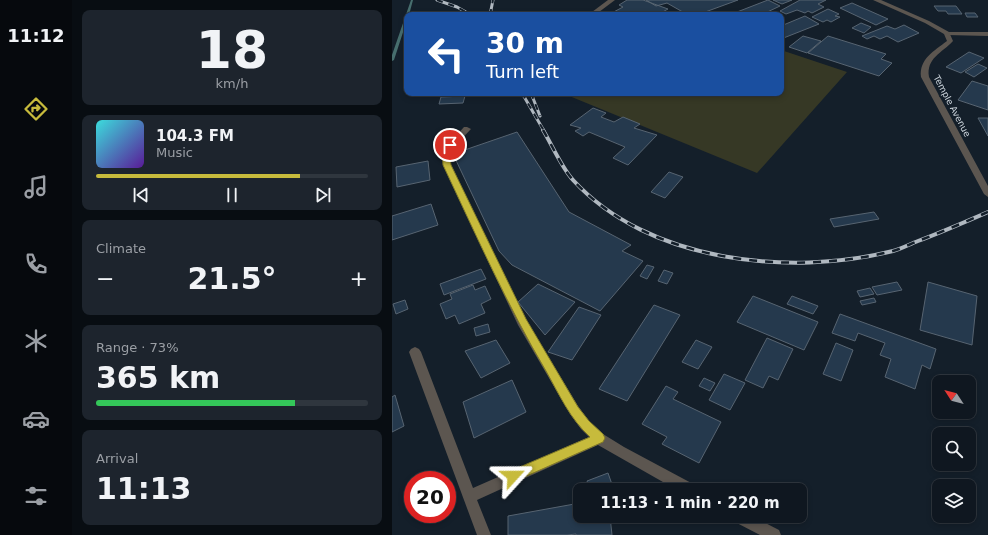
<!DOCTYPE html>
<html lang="en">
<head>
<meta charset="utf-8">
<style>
  body { margin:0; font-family:"DejaVu Sans",sans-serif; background:#1d242d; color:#f1f3f6; height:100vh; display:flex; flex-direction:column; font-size:15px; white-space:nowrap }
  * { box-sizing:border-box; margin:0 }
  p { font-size:13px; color:#9b9fa5 }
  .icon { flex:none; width:22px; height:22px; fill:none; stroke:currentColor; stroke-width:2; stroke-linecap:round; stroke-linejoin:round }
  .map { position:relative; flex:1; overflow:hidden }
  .drawer { display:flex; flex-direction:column; gap:10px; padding:10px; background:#080d12; width:320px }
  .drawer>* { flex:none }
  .guide { position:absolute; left:12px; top:12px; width:380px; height:84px; border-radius:8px; box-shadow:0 2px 6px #0003,0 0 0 1px #2f363e; background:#1a4fa0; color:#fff; overflow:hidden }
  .needle { width:26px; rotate:306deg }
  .controls { position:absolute; left:540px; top:375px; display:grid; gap:8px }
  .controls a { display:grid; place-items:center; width:44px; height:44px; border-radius:8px; background:#0f1720; box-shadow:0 2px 6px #0003,0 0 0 1px #2f363e; font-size:20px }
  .speed { position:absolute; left:12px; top:471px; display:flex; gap:8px; font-size:20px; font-weight:700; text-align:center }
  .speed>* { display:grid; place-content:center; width:52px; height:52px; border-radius:50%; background:#0f1720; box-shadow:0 2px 6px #0003,0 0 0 1px #2f363e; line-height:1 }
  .speed .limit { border:6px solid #d22; background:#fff; color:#111 }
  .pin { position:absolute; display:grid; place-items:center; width:34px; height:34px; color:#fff; margin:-17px; border:2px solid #fff; border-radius:50%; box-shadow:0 1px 4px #0007 }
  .me { position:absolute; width:44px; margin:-22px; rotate:66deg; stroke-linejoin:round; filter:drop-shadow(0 0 3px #0008) }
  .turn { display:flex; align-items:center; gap:14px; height:84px; padding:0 16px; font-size:18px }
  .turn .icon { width:52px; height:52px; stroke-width:2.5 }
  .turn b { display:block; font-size:28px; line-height:34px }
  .big { font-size:30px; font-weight:700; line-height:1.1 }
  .drawer .card { flex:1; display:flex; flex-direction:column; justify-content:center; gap:6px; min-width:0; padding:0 14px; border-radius:8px; background:#1d242d }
  .drawer .dial { align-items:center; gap:0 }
  .dial b { font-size:52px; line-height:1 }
  .song { display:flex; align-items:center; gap:12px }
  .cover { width:48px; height:48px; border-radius:6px; background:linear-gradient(135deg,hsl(180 70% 55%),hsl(270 70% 35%)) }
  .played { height:4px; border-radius:2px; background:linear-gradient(90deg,#c7bb3c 75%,#2f363e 75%) }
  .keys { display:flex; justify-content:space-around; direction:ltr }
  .heat { display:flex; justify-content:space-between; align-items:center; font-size:22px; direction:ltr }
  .charge { height:6px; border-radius:3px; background:linear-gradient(90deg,#34c759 73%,#2f363e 0) }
  .trip { position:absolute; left:181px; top:483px; width:234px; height:40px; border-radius:8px; background:#0f1720; box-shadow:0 2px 6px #0003,0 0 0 1px #2f363e; font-weight:700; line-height:40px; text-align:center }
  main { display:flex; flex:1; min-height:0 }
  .dock { display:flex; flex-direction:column; width:72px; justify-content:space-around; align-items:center; background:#06090d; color:#9b9fa5 }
  .dock .icon { width:28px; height:28px }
  .dock .on { color:#c7bb3c }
  .dock b { font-size:18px; color:#f1f3f6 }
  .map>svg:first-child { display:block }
</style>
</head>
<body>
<main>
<nav class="dock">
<b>11:12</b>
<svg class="icon on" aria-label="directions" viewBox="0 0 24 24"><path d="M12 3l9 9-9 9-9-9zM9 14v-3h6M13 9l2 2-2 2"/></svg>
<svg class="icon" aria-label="music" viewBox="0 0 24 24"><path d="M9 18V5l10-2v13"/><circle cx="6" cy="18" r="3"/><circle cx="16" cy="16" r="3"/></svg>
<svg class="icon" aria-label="phone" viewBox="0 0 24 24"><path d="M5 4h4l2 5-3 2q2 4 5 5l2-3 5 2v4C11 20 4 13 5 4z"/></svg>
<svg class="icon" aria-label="climate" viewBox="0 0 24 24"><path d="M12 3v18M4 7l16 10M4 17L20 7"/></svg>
<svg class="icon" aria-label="car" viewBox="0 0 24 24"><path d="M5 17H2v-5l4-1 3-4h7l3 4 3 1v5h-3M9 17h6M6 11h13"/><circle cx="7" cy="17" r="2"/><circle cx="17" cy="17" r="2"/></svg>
<svg class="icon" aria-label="filters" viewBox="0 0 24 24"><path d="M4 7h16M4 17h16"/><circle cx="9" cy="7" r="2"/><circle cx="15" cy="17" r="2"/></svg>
</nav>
<section class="drawer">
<div class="card dial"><b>18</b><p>km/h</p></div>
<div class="card">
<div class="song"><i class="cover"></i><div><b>104.3 FM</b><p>Music</p></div></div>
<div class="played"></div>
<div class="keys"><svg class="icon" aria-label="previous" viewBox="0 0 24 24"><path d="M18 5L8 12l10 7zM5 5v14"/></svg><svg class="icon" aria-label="pause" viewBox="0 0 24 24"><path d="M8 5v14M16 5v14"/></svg><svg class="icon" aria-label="next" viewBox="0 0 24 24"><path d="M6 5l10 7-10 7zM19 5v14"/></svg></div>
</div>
<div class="card"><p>Climate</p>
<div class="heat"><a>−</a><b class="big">21.5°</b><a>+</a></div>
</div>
<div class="card"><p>Range · 73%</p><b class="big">365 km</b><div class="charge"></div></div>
<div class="card"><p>Arrival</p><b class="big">11:13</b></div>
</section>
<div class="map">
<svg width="596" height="535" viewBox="0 0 596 535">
  <rect width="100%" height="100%" fill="#141f2a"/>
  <!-- green -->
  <path fill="#363825" d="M389 50 455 72 365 173 170 93H389Z"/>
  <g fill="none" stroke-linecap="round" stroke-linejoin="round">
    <!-- stream -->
    <path fill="#476e6e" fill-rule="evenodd" d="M19 0H21L17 15H15V20L2 60 0 61V55Z"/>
  </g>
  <!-- building -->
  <path fill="#25394d" stroke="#576471" d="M235 0H251L276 9 265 15H216L231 7 227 5Z
    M254 0H346L305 15H296L275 3 264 6Z
    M376 0 388 6 369 15H350L345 12Z
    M381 0H400L390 4Z
    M408 0H434L426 4 432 7 420 13 416 11 413 13 405 10 394 14 388 11Z
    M460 3 496 19 484 25 448 8Z
    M542 6H564L570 14H556L554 11H546Z
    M436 9 447 14 443 16 448 17 439 22 435 20 431 22 420 17Z
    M573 13H583L586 17H575Z
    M413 16 427 24 389 39V26Z
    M469 23 479 27 472 33 460 28Z
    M512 25 527 33 506 42 495 36 488 39 482 36 475 39 470 36 495 26 503 29Z
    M411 36 429 41 415 53 397 47Z
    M436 36 494 54 489 59 500 63 487 76 416 53Z
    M577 52 592 58 569 73 554 67Z
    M586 64 595 68 582 77 573 72Z
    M580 81 596 86V110L566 100Z
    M73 96 71 103 47 104 49 97Z
    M201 108 214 113 209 117 222 122 231 117 248 124 242 128 265 135 236 165 221 158 233 147 197 132 191 136 183 131 189 128 178 125Z
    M586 118H596V136Z
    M125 132 177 212 239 245 230 251 251 261 208 311 120 265 107 251 61 154Z
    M36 161 38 180 5 187 4 167Z
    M277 172 291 177 273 198 259 192Z
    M39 204 46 225 0 240V216Z
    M482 212 487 219 442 227 438 219Z
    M255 265 262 267 255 279 248 276Z
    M89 269 94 279 52 295 48 284Z
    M272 270 281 273 275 284 266 281Z
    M505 282 510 290 485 295 480 287Z
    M536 282 585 296 580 345 528 330Z
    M146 284 183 302 153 335 126 302Z
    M81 285 83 290 93 286 99 299 89 304 93 313 67 324 63 315 54 319 48 304 60 299 58 294Z
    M478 288 482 294 468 297 465 291Z
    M361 296 426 322 412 350 345 322Z
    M400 296 426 306 421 314 395 304Z
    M482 298 484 302 470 305 468 301Z
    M13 300 16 309 4 314 1 304Z
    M262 305 288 315 235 401 207 389Z
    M187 307 209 315 180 360 156 352Z
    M448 314 544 349 538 369 530 365 523 389 493 377 499 359 488 355 493 343 466 333 463 341 440 333Z
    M96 324 98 332 84 336 82 328Z
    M375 338 401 349 386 380 377 376 371 388 353 380Z
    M104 340 118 363 89 378 73 351Z
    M304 340 320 347 306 369 290 362Z
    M444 343 461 350 449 381 431 374Z
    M332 374 353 383 338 410 317 400Z
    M312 378 323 383 318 391 307 386Z
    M120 380 134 412 82 438 71 402Z
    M274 386 286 392 281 399 329 422 307 463 270 444 275 437 250 424Z
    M3 395 12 426 0 432V397Z
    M216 473 222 490H198L195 481Z
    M188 503V516H218L220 535H184V534L175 535H116V516Z"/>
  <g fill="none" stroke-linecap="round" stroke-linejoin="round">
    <!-- service -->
    <path fill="#5c5650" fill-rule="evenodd" d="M216 0H223L203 15H196Z
      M553 32H596V36L555 35 553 34Z
      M72 127H75L79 129 58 151 59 165 134 320 186 406 197 421 211 434 232 447 303 485 305 490H285L206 445 85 500 99 535H85L17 352 19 349 23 347 27 349 29 352 81 488 197 437 189 429 178 414 126 325 51 165 50 151Z
      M339 516H360L387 530 389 535H368L341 521Z"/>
    <!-- tertiary -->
    <path fill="#5c5650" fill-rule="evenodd" d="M481 0H489L537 21 557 32 561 41C550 53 534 58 537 77L596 186V197L592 194 529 77C527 59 542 51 555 41L552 34 533 23Z"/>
    <!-- rail-far1 casing -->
    <g stroke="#b0b8c0" stroke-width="3">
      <path id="rail-far1" d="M45 0 65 7 79 15
        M98 15 101 0
        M130 93 152 131
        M139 93 148 116"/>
    </g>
    <!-- rail casing -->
    <g stroke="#b0b8c0" stroke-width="4">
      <path id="rail" d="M151 130C160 145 170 168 181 180 256 262 397 277 501 251 509 249 518 244 526 241 550 232 573 222 596 212"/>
    </g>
    <!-- rail-far1 -->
    <use href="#rail-far1" stroke="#141f2a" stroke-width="2" stroke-dasharray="6" stroke-linecap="butt"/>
    <!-- rail -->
    <use href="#rail" stroke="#141f2a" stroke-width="2.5" stroke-dasharray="8" stroke-linecap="butt"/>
  </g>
  <!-- route -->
  <path fill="#c7bb3c" stroke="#817a27" d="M58 143 62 145 57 151 59 165 134 319 186 407 197 421 211 434 213 438 211 442 121 482 116 481 115 476 116 472 198 437C178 419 167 394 154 371 115 305 84 235 51 165L50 151 55 144Z"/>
  <g text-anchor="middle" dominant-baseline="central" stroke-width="4" stroke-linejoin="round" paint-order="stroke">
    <!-- far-street labels -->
    <g font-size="9" fill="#d1d9e0" stroke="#141f2a">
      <text transform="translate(560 106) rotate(62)">Temple Avenue</text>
    </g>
  </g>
</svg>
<div class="controls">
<a><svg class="needle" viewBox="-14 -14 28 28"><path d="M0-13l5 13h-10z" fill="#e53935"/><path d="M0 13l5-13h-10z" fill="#9b9fa5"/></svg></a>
<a><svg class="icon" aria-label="search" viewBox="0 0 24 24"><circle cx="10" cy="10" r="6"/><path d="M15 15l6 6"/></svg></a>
<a><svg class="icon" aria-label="layers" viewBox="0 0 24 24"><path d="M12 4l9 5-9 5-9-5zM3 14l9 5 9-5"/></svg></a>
</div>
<div class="speed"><div class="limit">20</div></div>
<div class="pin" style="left:58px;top:145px;background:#d93025"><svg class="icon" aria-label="arrive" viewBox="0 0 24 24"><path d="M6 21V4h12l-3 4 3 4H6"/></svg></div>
<svg class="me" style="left:121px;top:476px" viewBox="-20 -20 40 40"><path d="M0-17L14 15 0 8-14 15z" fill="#c7bb3c" stroke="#fff" stroke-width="4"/></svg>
<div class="trip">11:13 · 1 min · 220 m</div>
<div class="guide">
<div class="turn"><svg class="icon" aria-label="left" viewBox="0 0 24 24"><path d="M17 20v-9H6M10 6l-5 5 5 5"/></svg><div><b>30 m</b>Turn left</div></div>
</div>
</div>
</main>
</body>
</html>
